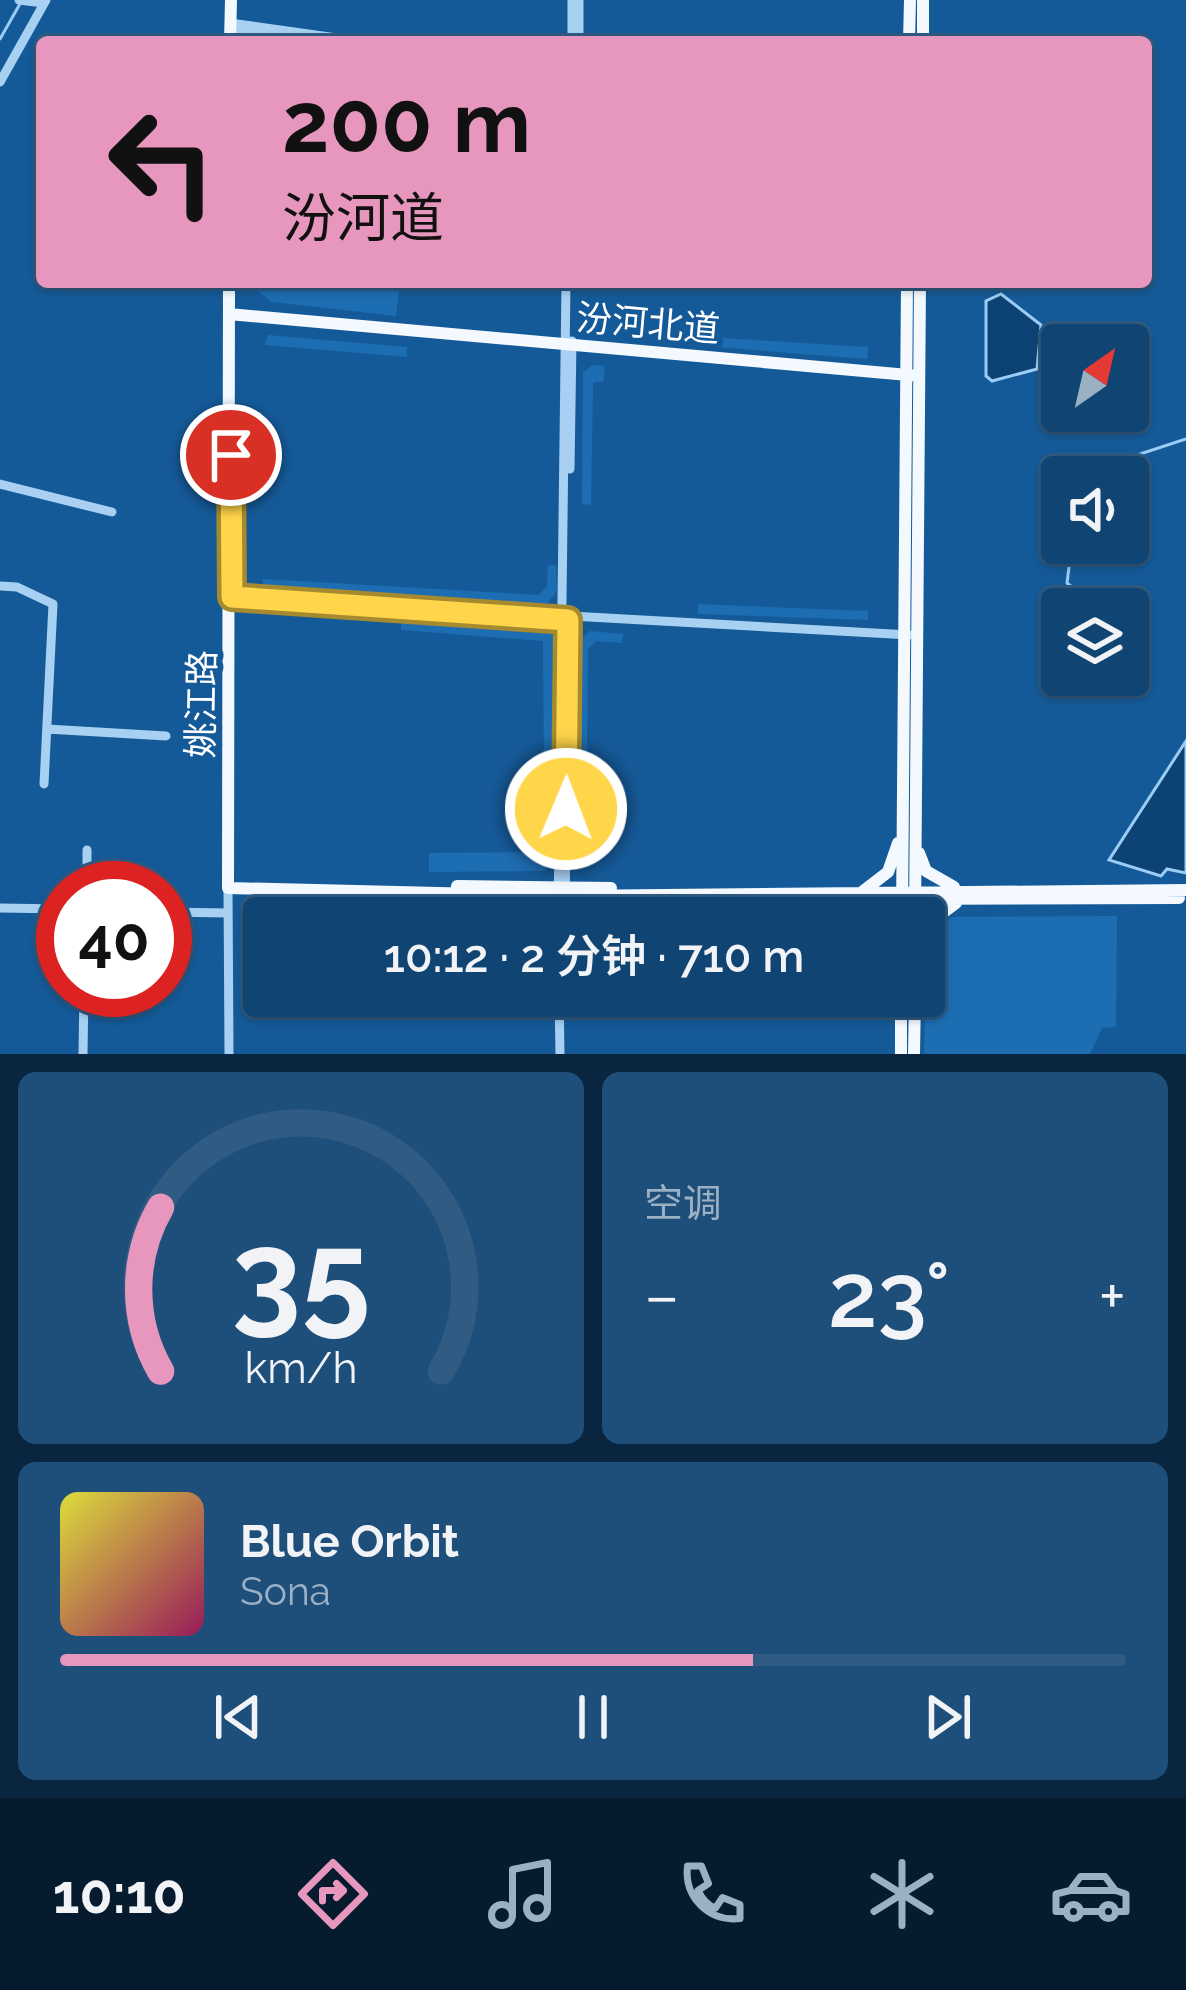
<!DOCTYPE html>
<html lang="zh">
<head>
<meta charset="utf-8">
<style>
  body { margin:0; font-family:Raleway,"Noto Sans SC",sans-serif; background:#1e4e7a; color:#f1f3f6; height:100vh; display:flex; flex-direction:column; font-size:45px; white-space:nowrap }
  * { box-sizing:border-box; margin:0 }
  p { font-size:39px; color:#9cb0c4 }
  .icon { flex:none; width:66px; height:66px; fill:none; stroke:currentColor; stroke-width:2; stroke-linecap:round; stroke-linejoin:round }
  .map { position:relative; height:1054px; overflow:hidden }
  .panel { display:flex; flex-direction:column; gap:18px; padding:18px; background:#09253f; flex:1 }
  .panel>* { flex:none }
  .banner { position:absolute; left:36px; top:36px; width:1116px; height:252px; border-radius:12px; box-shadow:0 3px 9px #0004,0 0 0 3px #305c84; background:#e797bd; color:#111; overflow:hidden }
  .needle { width:78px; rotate:34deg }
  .buttons { position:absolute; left:1041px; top:324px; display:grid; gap:24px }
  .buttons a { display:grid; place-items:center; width:108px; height:108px; border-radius:12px; background:#104472; box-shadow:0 3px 9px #0004,0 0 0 3px #305c84; font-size:60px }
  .speed { position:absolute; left:36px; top:861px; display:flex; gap:24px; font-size:60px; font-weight:700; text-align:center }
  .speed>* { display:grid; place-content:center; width:156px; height:156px; border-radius:50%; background:#104472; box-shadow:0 3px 9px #0004,0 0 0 3px #305c84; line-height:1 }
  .speed .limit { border:18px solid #d22; background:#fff; color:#111 }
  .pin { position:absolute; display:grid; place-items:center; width:102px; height:102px; color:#fff; margin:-51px; border:6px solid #fff; border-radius:50%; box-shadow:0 3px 12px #0007 }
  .me { position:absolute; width:132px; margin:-66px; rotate:1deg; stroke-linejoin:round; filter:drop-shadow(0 0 9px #0008) }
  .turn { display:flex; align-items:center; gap:42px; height:252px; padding:0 48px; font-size:54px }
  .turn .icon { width:156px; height:156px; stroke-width:2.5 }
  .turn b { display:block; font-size:84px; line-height:102px }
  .big { font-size:90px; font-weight:600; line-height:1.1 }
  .panel .tile { flex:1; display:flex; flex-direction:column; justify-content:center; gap:18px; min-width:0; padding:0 42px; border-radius:18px; background:#1e4e7a }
  .panel .dial { align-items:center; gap:0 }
  .dial svg { height:312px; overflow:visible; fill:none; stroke:#305c84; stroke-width:7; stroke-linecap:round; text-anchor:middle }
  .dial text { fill:#f1f3f6; stroke:none }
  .song { display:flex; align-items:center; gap:36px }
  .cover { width:144px; height:144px; border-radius:18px; background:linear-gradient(135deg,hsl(60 70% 55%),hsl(330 70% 35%)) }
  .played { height:12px; border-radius:6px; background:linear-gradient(90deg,#e797bd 65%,#305c84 65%) }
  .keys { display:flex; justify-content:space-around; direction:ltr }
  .heat { display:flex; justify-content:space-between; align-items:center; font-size:66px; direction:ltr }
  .panel .tiles { flex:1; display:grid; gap:18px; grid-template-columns:1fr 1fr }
  .tile:last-child { grid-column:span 2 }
  .trip { position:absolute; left:243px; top:897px; width:702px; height:120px; border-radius:12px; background:#104472; box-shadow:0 3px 9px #0004,0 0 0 3px #305c84; font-weight:600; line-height:120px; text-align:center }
  .menu { display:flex; height:192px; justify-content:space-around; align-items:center; background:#061b2e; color:#9cb0c4 }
  .menu .icon { width:84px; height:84px }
  .menu .active { color:#e797bd }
  .menu b { font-size:54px; color:#f1f3f6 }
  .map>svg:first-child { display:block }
</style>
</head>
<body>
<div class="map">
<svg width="1186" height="1054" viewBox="0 0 1186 1054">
  <rect width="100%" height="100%" fill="#155a98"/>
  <!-- green -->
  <path fill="#1d6db2" d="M259 282H400L396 316 272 302 259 292Z
    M268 335 407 347V357L265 345Z
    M705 337 868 347 867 359 703 346Z
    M593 365 605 366 603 382H593L591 505 582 504 583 372Z
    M548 565H556L557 591 547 604 263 587V579L539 595 547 586Z
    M698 604 868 611V620L698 614Z
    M401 621 553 633 552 768 544 769 543 641 401 630Z
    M590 631 623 634 622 643 596 641 588 649 587 762H578L579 641Z
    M544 777 554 778 552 861 545 871 429 872V853L541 852Z
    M1117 916 1116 1027 1102 1028 1090 1054H924L927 943 936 923 952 917Z"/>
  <!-- water -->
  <path fill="#0d4374" stroke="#9accf5" stroke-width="3" d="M1001 294 1041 325 1037 369 992 381 986 376V301Z
    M1186 741V873L1167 869 1161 876 1109 860Z"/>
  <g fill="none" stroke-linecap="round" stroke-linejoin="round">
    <!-- stream -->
    <path stroke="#9accf5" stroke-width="3" d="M0 39 21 2
      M1109 477 1131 457 1186 439
      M1072 543 1067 583 1078 592"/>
    <!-- minor -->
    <path stroke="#a7d0f2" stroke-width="9" d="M19 0 44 3
      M230 23 365 42
      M230 30 314 42
      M572 42V0
      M579 42V0
      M0 82 46 0
      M570 469 572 341
      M0 484 112 512
      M0 586 17 587 53 604 44 784
      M233 597 910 635
      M47 729 166 736
      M87 888V850
      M228 888 229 1054
      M0 908 63 909
      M165 912 228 913
      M558 918 566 282
      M565 918 568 653
      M559 996 560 1054
      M83 1054 84 990"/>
    <!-- major -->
    <path stroke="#f3f9ff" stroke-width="12" d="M230 42 231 0
      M909 42 910 0
      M923 42V0
      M229 282 228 888 565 896 1186 890
      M229 314 919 376
      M919 853 926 871 954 887
      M457 886 611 888
      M862 892 888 872 898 843
      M844 898 880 918
      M869 899 1179 898
      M902 918 907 282
      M915 918 920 282
      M924 927 956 903
      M901 996V1054
      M914 1054 915 996"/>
  </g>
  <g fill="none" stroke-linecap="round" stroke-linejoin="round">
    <!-- route casing -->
    <g stroke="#a68a30" stroke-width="30">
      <path id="route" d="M231 455 232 597 568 620 566 809"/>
    </g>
    <!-- route -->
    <use href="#route" stroke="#ffd54a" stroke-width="21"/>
  </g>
  <g text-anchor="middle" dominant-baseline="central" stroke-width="12" stroke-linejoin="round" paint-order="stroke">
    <!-- street labels -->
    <g font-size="36" fill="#fff" stroke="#155a98">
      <text transform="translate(648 323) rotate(5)">汾河北道</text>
      <text transform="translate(201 704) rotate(-89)">姚江路</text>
    </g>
  </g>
</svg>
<div class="buttons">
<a><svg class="needle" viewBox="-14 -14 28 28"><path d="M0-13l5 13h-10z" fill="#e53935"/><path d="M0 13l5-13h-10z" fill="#9cb0c4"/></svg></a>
<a><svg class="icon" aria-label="sound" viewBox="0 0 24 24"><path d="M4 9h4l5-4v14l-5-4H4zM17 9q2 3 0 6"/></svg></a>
<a><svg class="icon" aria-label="layers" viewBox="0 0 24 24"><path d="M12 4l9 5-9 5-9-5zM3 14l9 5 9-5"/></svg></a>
</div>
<div class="speed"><div class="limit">40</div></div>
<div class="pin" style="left:231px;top:455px;background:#d93025"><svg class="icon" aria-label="arrive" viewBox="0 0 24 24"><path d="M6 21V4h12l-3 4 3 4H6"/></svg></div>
<svg class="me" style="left:566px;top:809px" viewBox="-20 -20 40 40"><circle r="17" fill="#ffd54a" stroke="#fff" stroke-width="3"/><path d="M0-11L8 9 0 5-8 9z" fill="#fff"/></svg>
<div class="trip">10:12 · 2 分钟 · 710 m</div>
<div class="banner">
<div class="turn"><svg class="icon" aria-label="left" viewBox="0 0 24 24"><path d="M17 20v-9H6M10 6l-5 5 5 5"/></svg><div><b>200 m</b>汾河道</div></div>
</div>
</div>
<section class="panel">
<div class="tiles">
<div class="tile dial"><svg viewBox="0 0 100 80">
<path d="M14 69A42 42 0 1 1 86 69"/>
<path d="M14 69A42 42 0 0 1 14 27" stroke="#e797bd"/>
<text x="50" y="56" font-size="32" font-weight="700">35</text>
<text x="50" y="72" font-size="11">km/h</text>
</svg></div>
<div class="tile"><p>空调</p>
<div class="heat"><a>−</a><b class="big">23°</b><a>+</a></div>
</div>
<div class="tile">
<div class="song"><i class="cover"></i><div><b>Blue Orbit</b><p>Sona</p></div></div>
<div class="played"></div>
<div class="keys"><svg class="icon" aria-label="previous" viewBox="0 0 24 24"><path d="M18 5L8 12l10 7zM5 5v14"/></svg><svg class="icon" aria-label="pause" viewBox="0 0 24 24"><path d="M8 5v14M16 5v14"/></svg><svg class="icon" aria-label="next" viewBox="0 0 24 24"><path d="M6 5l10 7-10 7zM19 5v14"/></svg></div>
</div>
</div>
</section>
<nav class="menu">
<b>10:10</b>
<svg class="icon active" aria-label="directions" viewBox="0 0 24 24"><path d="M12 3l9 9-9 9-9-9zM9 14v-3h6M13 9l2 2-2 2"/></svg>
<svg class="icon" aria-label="music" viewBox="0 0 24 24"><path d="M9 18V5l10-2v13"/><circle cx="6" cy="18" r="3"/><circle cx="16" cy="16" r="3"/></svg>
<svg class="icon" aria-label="phone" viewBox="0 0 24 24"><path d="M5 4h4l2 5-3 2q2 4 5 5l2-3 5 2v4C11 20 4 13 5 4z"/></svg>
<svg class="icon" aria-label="climate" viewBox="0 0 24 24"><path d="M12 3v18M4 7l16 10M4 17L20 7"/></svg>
<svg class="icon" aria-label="car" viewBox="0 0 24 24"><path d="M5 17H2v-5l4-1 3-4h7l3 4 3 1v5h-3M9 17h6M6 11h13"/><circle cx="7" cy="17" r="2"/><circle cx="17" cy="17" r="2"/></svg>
</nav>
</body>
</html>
